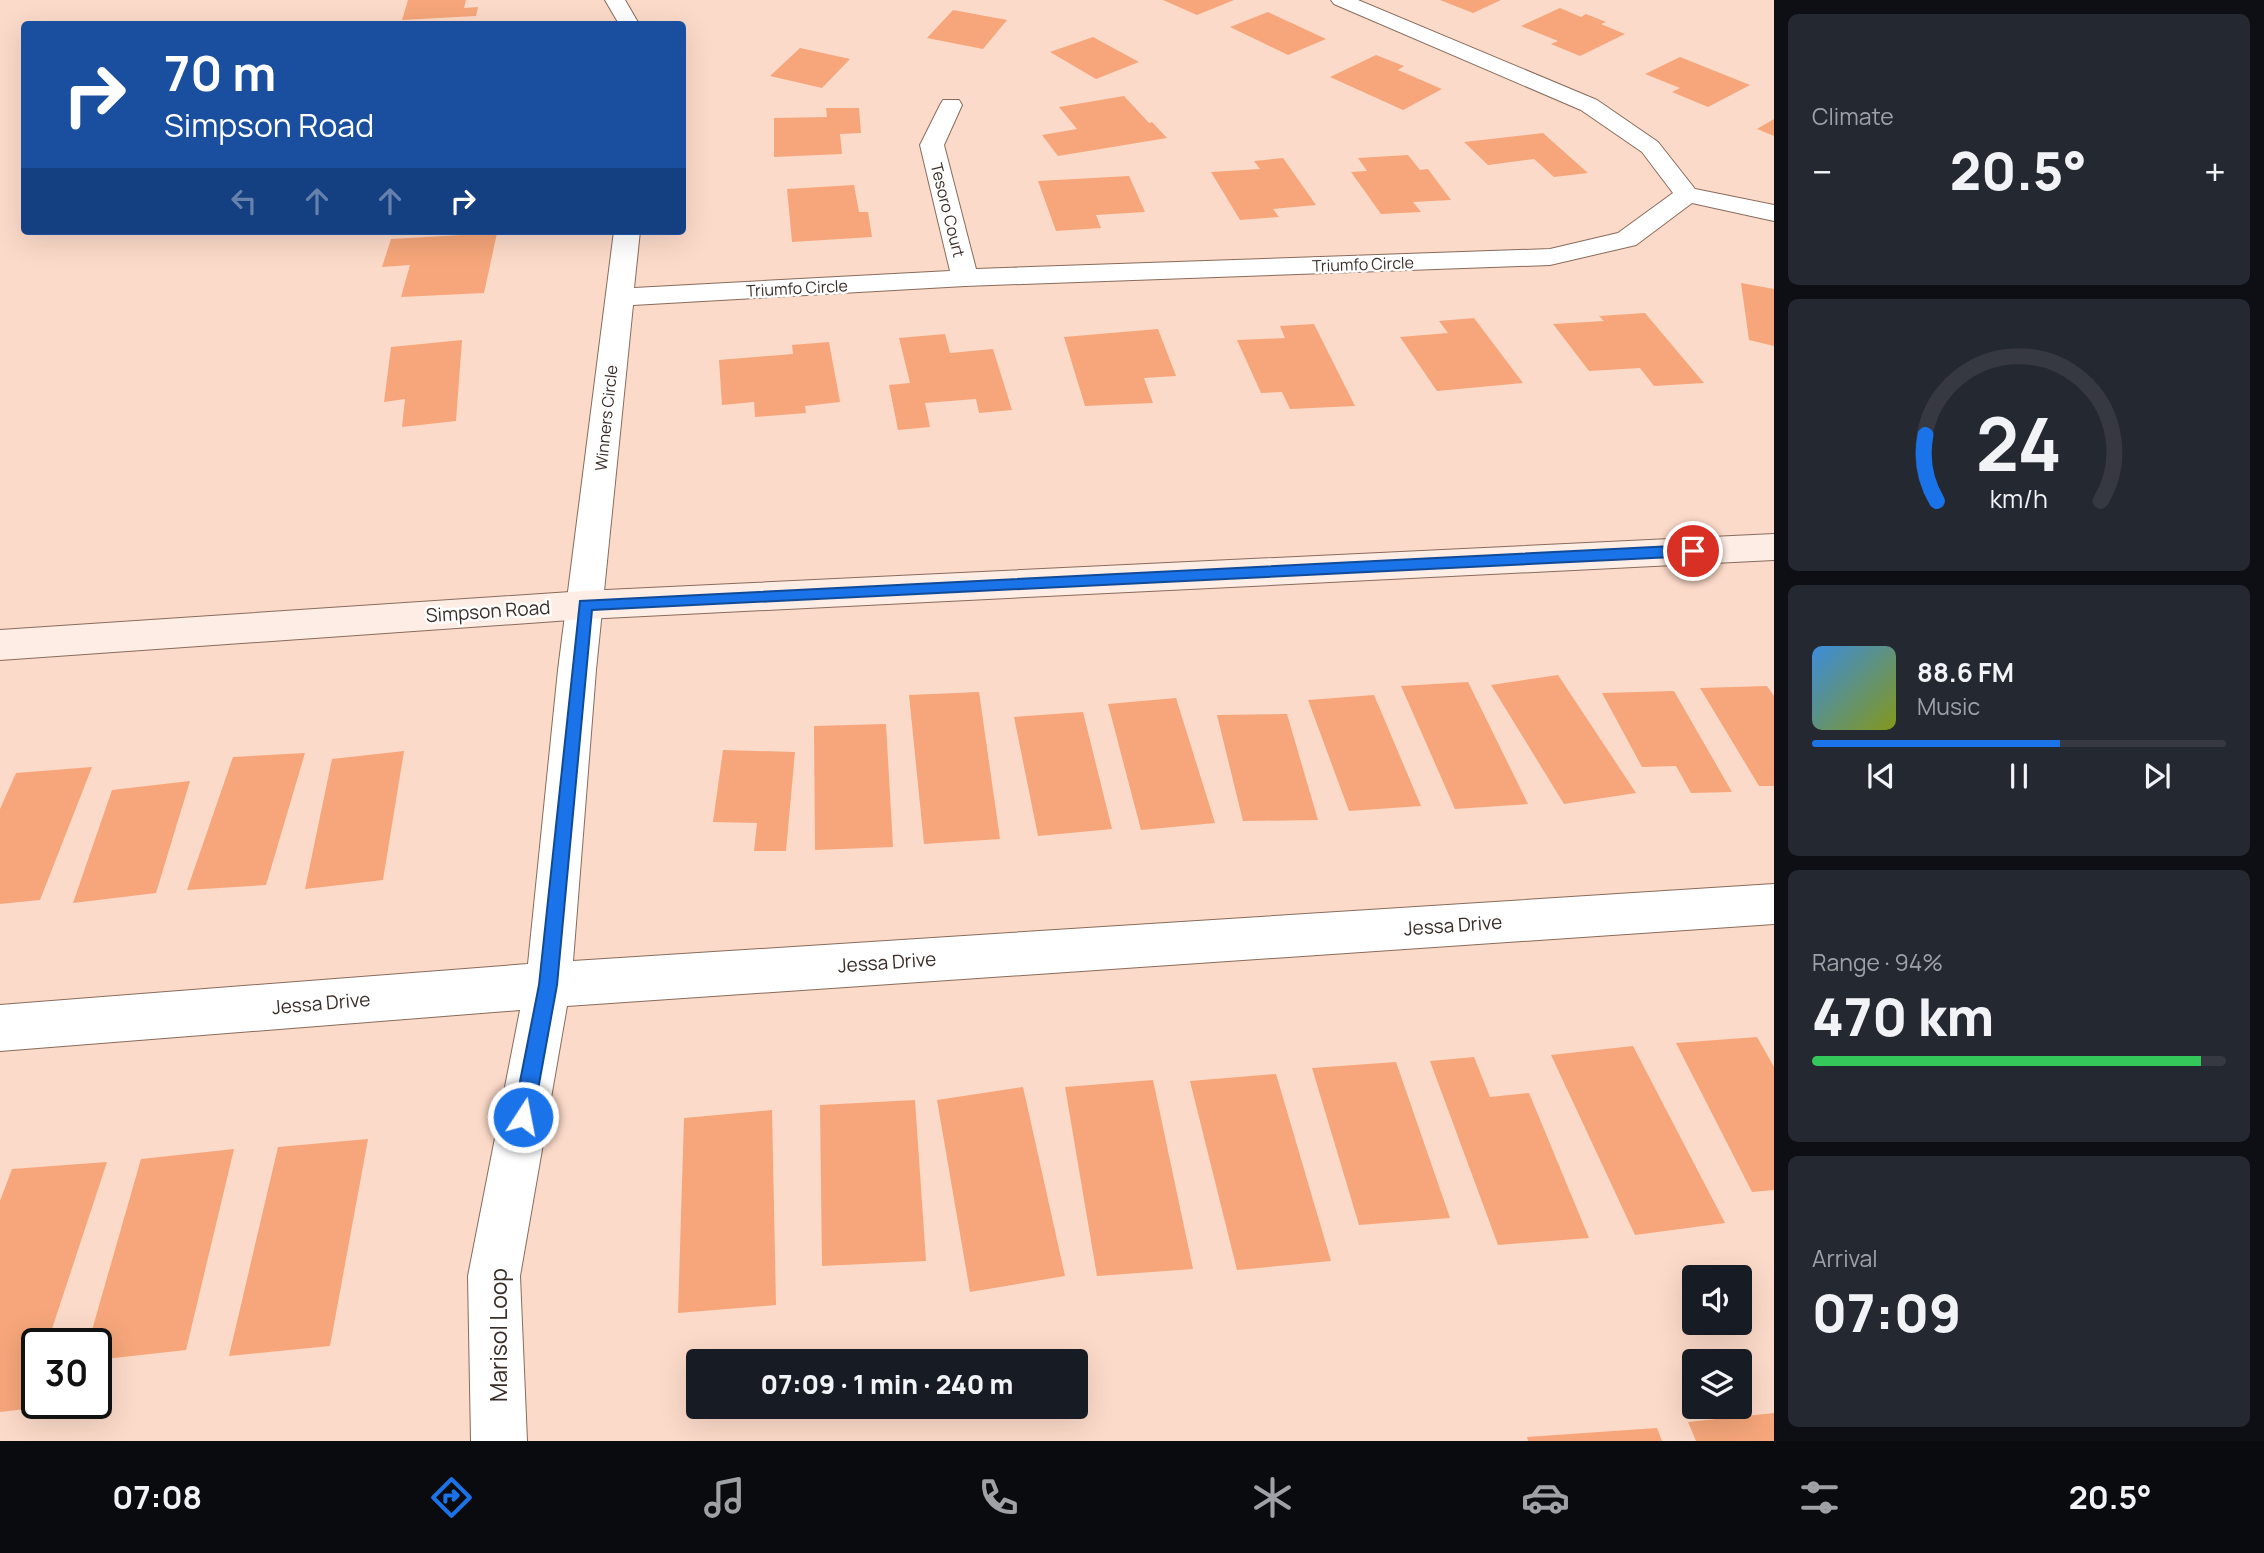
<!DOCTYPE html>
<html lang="en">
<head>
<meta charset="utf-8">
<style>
  body { margin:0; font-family:Manrope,sans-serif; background:#242831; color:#f1f3f6; height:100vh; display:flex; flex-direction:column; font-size:26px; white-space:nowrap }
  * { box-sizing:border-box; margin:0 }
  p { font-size:23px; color:#9ea1a6 }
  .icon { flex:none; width:38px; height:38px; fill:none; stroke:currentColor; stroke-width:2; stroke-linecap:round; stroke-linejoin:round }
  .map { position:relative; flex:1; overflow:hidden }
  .side { display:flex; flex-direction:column; gap:14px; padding:14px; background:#0d0f14; width:490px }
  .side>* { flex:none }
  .hud { position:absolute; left:21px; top:21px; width:665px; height:214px; border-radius:7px; box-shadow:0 7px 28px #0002; background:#1a4fa0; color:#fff; overflow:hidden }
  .fabs { position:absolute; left:1682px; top:1265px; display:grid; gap:14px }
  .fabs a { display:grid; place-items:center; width:70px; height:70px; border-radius:7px; background:#171b24; box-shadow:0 7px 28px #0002; font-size:35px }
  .speed { position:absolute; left:21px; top:1328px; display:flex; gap:14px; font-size:35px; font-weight:700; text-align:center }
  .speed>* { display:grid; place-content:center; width:91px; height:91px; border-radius:50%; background:#171b24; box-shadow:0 7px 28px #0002; line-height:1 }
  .speed .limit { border:4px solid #111; border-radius:10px; background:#fff; color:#111 }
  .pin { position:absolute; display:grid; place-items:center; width:60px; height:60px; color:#fff; margin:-30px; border:4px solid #fff; border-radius:50%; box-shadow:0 2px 7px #0007 }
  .me { position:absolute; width:77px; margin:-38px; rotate:11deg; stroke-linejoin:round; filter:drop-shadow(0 0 5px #0008) }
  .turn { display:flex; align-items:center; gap:24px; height:147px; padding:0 28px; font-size:32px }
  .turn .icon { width:91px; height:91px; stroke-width:2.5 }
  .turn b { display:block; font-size:49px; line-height:60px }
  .lanes { display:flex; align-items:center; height:66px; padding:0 28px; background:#0003; justify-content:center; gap:35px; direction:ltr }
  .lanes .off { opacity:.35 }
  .big { font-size:52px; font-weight:800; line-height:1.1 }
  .side .tile { flex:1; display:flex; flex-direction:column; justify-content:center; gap:10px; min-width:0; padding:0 24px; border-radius:10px; background:#242831 }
  .side .dial { align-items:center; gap:0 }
  .dial svg { height:182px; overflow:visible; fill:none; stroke:#363941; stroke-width:7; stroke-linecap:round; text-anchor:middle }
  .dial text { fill:#f1f3f6; stroke:none }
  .song { display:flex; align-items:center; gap:21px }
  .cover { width:84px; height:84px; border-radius:10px; background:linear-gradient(135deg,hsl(210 70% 55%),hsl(70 70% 35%)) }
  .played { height:7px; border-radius:4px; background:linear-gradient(90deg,#1a73e8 60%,#363941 60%) }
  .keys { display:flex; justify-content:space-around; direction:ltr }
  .heat { display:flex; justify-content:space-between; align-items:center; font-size:38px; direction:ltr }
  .charge { height:10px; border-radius:5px; background:linear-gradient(90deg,#34c759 94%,#363941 0) }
  .trip { position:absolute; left:686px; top:1349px; width:402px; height:70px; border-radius:7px; background:#171b24; box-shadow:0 7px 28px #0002; font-weight:800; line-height:70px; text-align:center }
  .menu { display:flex; height:112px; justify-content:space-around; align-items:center; background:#090b0e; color:#9ea1a6 }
  .menu .icon { width:49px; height:49px }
  .menu .selected { color:#1a73e8 }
  .menu b { font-size:32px; color:#f1f3f6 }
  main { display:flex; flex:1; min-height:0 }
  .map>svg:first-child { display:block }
</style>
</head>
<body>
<main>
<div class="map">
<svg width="1774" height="1441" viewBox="0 0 1774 1441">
  <rect width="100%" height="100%" fill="#fcdac9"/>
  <!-- building -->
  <path fill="#f6a67a" d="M408 0H466L464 8 478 7 476 16 402 20Z
    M1163 0H1234L1197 15Z
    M1440 0H1501L1473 13Z
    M1560 8 1581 17 1586 14 1606 22 1601 24 1625 34 1580 56 1551 44 1558 41 1521 26Z
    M953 10 1007 20 983 49 927 38Z
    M1268 12 1326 39 1288 55 1230 27Z
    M1093 37 1139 62 1096 79 1050 52Z
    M800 48 850 59 822 88 770 76Z
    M1376 55 1404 66 1398 70 1442 89 1403 110 1330 77Z
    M1680 57 1750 85 1708 107 1672 92 1680 88 1645 74Z
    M1124 96 1149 123 1152 122 1167 138 1058 156 1042 135 1077 129 1059 107Z
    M826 108H859L861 133 840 134 842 154 774 157V118L827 117Z
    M1774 119V136L1757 129Z
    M1543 133 1588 173 1554 177 1534 159 1488 165 1464 142Z
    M1408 155 1420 170 1428 169 1451 200 1413 202 1421 212 1381 214 1351 172 1367 171 1358 158Z
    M1283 158 1316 205 1273 209 1279 217 1240 220 1211 172 1260 169 1254 161Z
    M1129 176 1145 212 1096 215 1101 228 1056 231 1038 181Z
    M854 185 859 212H868L872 237 792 242 787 189Z
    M497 233 484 293 401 297 410 265 382 267 391 239Z
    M1741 283 1774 289V346L1749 340Z
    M1645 313 1704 383 1654 386 1640 368 1589 371 1553 324 1604 321 1599 316Z
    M1474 318 1523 383 1437 391 1400 337 1448 333 1439 321Z
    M1314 324 1355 406 1290 409 1282 392 1261 393 1237 340 1285 338 1280 326Z
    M1158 329 1176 376 1144 378 1153 403 1085 406 1064 337Z
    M945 334 950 353 993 349 1012 410 979 413 976 399 925 403 930 427 898 430 889 385 910 383 899 338Z
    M462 340 456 421 402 427 405 399 384 402 391 347Z
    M829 342 840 402 805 406 806 413 755 417 754 402 722 405 719 360 793 354 792 345Z
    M1558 675 1636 793 1564 804 1491 685Z
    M1468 682 1528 804 1455 809 1401 686Z
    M1767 686 1774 696V786H1759L1700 688Z
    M1674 691 1732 792 1691 793 1676 766 1642 767 1602 693Z
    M979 692 1000 839 924 844 909 695Z
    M1374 695 1421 806 1349 811 1308 700Z
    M1176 698 1215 823 1141 830 1108 704Z
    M1083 712 1112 829 1038 836 1014 717Z
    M1287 714 1318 820 1243 821 1217 715Z
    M886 724 893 847 815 850 814 726Z
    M723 750 795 752 786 851H754L757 823 713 822Z
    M404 751 383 880 305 889 332 759Z
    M305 753 266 885 187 890 233 757Z
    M92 767 40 900 0 904V809L16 773Z
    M190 781 156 893 73 903 112 790Z
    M1757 1037 1774 1067V1190L1752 1192 1676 1043Z
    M1633 1046 1725 1223 1635 1235 1551 1055Z
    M1474 1057 1490 1097 1529 1093 1589 1238 1498 1245 1430 1061Z
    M1396 1062 1450 1218 1359 1225 1312 1068Z
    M1276 1074 1331 1261 1237 1270 1190 1081Z
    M1153 1080 1193 1269 1097 1276 1065 1087Z
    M1023 1087 1065 1276 970 1292 937 1100Z
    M915 1100 926 1261 822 1266 820 1105Z
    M772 1110 776 1305 678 1313 684 1118Z
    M368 1139 330 1346 229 1356 278 1147Z
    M234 1149 186 1350 96 1360V1344H88L141 1159Z
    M107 1162 47 1344H37V1376L26 1409 0 1412V1201L12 1169Z
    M1774 1413V1441H1696L1688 1422Z
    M1657 1428 1662 1441H1528L1527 1437Z"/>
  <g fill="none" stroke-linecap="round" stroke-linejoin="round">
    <!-- street casing -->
    <g stroke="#886b5b" stroke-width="2">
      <path id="street" d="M605 0H625L639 24H619Z
        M1331 0H1358L1597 100 1658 142 1695 189 1774 205V221L1692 203 1636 245 1550 265 965 286 633 305 596 670 573 961 1774 884V924L567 1006 520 1276 527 1441H471L468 1276 520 1010 0 1051V1005L528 964 558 670 614 231H640L634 288 950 271 920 145 940 105 943 100H959L962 105 944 145 976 269 1550 249 1618 233 1673 193 1642 152 1581 110 1334 4Z"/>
    </g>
    <!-- secondary casing -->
    <g stroke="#886b5b" stroke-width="2">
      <path id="secondary" d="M1774 534V560L585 619 0 660V630L585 591Z"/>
    </g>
    <!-- street -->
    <use href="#street" fill="#fff" fill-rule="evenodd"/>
    <!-- secondary -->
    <use href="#secondary" fill="#feede4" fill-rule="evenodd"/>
  </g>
  <!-- route -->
  <path fill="#1a73e8" stroke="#114b97" stroke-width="2" d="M1693 545 1701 551 1693 556 592 610 557 985 533 1117 530 1124 523 1127 516 1124 513 1117 539 985 580 601Z"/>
  <g text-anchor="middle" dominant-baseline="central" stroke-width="5" stroke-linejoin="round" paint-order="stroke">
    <!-- far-street labels -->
    <g font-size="16" fill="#3a2d27" stroke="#fff">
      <text transform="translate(948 210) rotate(76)">Tesoro Court</text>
      <text transform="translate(1363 264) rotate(-2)">Triumfo Circle</text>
      <text transform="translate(797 288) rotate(-3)">Triumfo Circle</text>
      <text transform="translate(606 418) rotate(-84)">Winners Circle</text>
    </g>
    <!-- street labels -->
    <g font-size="19" fill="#3a2d27" stroke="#fff">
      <text transform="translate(488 611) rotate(-4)">Simpson Road</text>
      <text transform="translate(1453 925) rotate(-4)">Jessa Drive</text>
      <text transform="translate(887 962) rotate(-4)">Jessa Drive</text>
      <text transform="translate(321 1003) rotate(-5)">Jessa Drive</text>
    </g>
    <!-- near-street labels -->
    <g font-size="23" fill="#3a2d27" stroke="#fff">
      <text transform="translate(498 1335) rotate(-90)">Marisol Loop</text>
    </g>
  </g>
</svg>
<div class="fabs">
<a><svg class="icon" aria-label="sound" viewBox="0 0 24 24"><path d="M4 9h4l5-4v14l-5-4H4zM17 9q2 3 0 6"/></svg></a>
<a><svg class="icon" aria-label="layers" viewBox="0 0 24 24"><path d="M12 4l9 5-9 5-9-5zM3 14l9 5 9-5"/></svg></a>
</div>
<div class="speed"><div class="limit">30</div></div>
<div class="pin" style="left:1693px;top:551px;background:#d93025"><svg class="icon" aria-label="arrive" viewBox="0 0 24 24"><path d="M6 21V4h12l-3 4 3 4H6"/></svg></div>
<svg class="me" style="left:523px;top:1117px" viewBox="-20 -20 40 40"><circle r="17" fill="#1a73e8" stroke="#fff" stroke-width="3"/><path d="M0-11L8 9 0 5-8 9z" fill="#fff"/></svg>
<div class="trip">07:09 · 1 min · 240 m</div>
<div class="hud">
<div class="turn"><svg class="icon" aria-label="right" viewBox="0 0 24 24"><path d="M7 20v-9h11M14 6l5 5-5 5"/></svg><div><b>70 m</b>Simpson Road</div></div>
<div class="lanes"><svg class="icon off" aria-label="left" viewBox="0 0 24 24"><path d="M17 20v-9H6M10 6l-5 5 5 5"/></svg><svg class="icon off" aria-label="ahead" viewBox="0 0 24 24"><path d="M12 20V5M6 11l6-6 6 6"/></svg><svg class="icon off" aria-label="ahead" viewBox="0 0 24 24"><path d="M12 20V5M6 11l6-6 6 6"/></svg><svg class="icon" aria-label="right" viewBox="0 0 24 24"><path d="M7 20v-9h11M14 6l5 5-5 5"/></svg></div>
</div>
</div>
<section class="side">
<div class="tile"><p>Climate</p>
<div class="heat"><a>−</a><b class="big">20.5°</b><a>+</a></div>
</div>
<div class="tile dial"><svg viewBox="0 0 100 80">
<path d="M14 69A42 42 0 1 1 86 69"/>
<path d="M14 69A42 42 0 0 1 9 40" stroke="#1a73e8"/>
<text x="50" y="56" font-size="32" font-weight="700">24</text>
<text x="50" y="72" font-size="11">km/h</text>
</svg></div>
<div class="tile">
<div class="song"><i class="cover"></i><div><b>88.6 FM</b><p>Music</p></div></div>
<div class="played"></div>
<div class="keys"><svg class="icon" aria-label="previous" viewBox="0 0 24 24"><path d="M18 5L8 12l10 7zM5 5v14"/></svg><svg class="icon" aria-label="pause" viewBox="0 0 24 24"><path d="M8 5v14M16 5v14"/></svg><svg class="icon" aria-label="next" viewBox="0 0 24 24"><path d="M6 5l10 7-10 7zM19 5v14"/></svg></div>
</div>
<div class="tile"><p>Range · 94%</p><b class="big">470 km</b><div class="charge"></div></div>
<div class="tile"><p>Arrival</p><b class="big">07:09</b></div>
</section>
</main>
<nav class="menu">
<b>07:08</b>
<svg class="icon selected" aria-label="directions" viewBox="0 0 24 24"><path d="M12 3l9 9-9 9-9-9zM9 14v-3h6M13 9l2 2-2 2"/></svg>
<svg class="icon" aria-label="music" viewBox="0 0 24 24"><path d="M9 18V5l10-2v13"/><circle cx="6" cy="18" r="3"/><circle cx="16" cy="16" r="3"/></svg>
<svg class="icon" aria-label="phone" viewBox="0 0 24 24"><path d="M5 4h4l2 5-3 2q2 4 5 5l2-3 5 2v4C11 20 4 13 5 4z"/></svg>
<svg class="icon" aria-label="climate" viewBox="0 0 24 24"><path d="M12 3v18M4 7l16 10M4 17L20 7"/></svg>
<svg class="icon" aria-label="car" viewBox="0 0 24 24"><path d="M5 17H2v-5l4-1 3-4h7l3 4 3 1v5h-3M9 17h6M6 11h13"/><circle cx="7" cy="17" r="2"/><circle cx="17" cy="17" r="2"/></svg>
<svg class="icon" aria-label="filters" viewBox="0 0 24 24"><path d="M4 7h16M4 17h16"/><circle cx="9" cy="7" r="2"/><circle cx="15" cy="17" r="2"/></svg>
<b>20.5°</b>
</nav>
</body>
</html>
